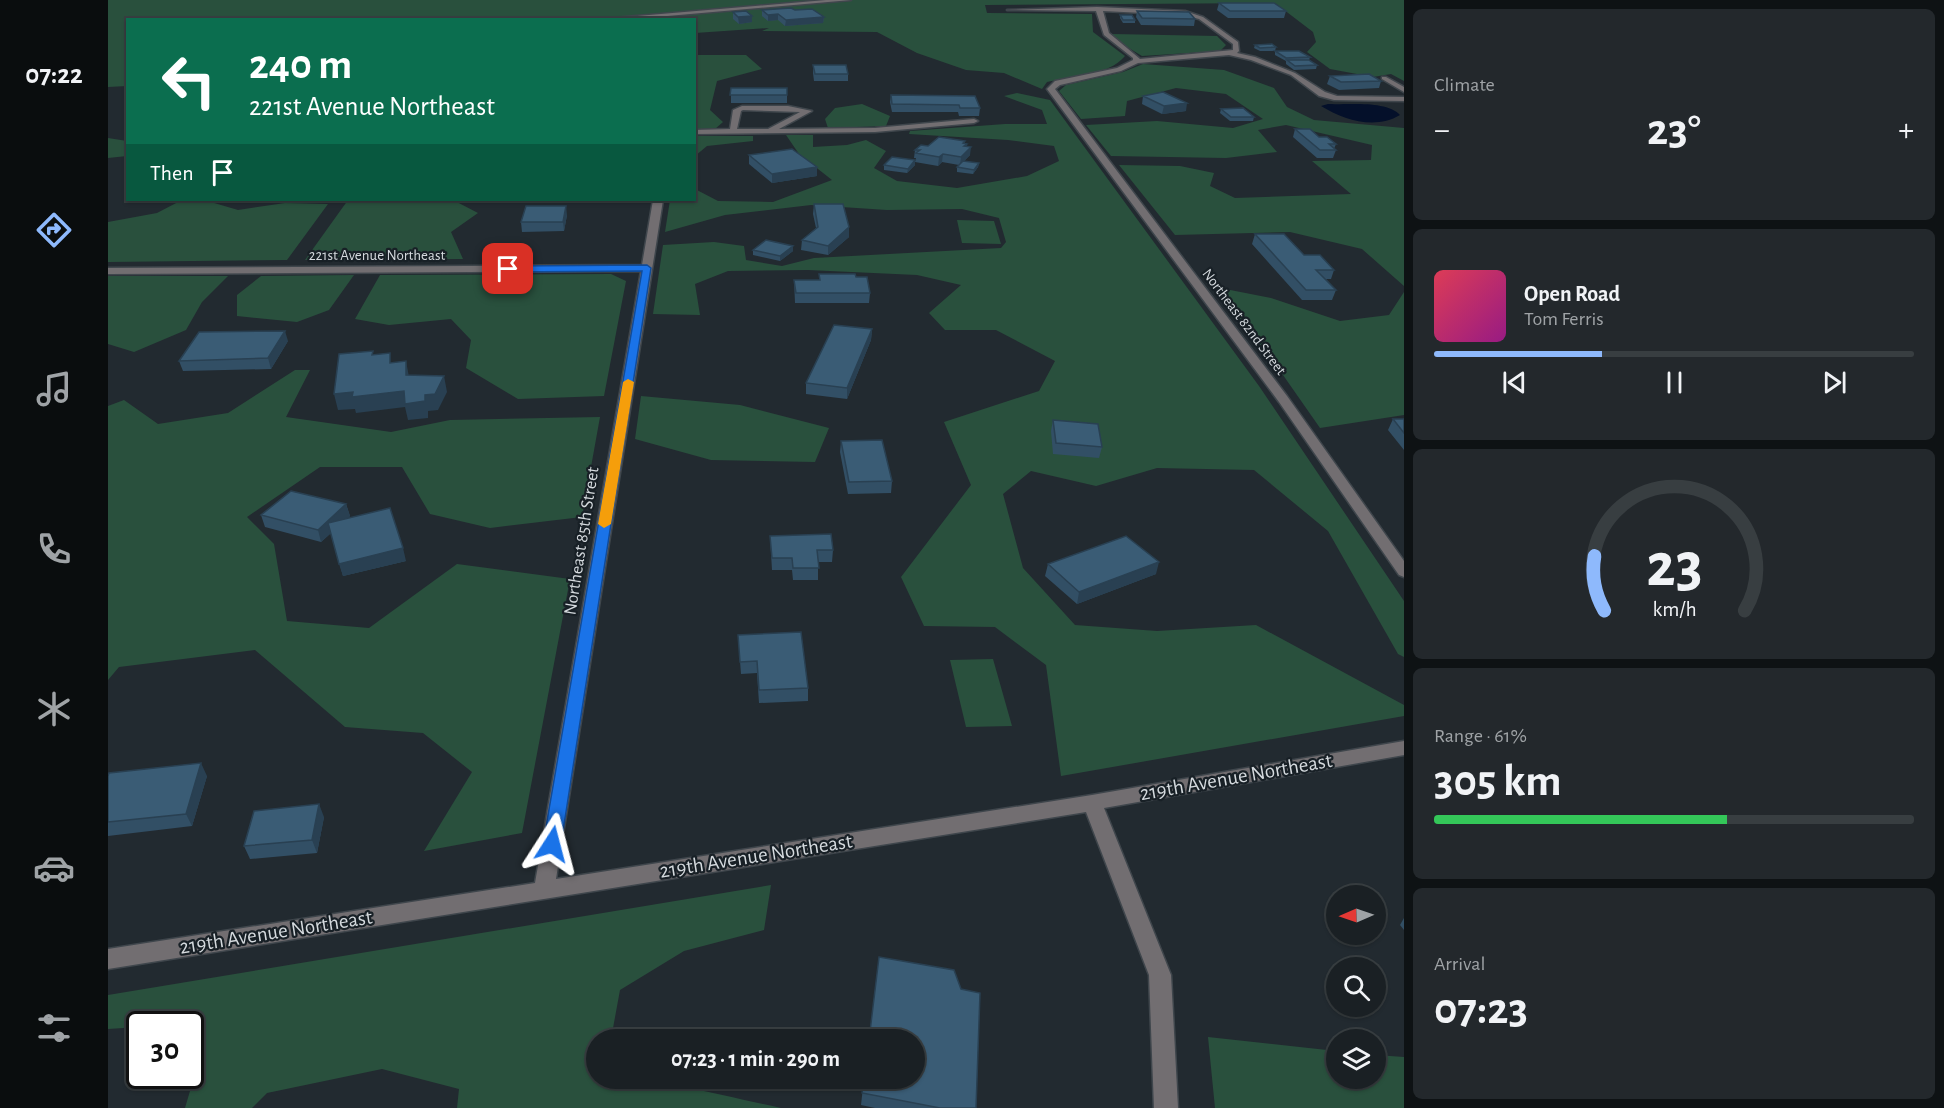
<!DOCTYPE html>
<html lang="en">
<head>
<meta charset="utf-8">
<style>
  body { margin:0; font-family:"Alegreya Sans",sans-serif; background:#23282c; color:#f1f3f6; height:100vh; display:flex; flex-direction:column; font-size:22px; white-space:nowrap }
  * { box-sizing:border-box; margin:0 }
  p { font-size:20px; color:#9fa3a6 }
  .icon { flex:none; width:33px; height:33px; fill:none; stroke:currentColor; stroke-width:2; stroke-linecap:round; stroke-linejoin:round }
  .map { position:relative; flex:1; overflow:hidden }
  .sheet { display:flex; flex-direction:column; gap:9px; padding:9px; background:#0e1214; width:540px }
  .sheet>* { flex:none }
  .banner { position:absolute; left:18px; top:18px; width:570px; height:183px; border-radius:0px; box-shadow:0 2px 4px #0004,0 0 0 2px #383e41; background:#0b6e4f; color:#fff; overflow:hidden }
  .needle { width:39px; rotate:268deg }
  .buttons { position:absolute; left:1218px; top:885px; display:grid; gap:12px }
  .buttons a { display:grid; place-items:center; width:60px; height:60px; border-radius:50%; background:#1a2024; box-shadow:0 2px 4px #0004,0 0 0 2px #383e41; font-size:30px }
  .speed { position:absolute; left:18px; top:1011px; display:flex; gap:12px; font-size:30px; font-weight:700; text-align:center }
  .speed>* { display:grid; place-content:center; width:78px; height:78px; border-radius:50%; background:#1a2024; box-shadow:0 2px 4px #0004,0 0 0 2px #383e41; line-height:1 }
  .speed .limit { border:3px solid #111; border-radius:9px; background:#fff; color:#111 }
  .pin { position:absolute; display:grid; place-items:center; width:51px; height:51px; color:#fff; margin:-26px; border-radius:12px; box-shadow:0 3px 9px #0006 }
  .me { position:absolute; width:66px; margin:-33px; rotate:9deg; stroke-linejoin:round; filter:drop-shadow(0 0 4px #0008) }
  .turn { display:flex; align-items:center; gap:21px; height:126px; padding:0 24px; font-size:27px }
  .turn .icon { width:78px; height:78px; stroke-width:2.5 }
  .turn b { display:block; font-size:42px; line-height:51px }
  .then { display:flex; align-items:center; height:57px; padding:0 24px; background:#0003; gap:12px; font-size:22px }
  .big { font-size:45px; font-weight:600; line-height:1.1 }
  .sheet .card { flex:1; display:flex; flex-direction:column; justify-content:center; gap:9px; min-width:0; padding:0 21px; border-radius:9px; background:#23282c }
  .sheet .dial { align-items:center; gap:0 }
  .dial svg { height:156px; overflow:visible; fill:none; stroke:#383e41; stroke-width:7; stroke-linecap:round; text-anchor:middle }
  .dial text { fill:#f1f3f6; stroke:none }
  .song { display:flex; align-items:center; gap:18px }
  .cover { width:72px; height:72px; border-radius:9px; background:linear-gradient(135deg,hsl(350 70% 55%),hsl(310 70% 35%)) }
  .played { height:6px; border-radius:3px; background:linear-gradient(90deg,#8eb9fc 35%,#383e41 35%) }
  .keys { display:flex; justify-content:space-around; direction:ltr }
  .heat { display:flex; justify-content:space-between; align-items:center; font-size:33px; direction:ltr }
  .charge { height:9px; border-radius:4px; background:linear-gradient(90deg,#34c759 61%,#383e41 0) }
  .trip { position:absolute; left:478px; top:1029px; width:339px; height:60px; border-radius:30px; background:#1a2024; box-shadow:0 2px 4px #0004,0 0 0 2px #383e41; font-weight:600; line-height:60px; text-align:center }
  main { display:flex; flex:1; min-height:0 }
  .menu { display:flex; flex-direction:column; width:108px; justify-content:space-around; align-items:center; background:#0a0d0e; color:#9fa3a6 }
  .menu .icon { width:42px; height:42px }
  .menu .on { color:#8eb9fc }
  .menu b { font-size:27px; color:#f1f3f6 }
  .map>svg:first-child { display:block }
</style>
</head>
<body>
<main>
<nav class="menu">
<b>07:22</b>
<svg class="icon on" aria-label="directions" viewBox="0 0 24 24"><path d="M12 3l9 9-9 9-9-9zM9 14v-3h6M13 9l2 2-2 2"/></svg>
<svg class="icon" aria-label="music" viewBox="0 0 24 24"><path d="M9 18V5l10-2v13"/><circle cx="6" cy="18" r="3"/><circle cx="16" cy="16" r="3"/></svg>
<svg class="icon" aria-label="phone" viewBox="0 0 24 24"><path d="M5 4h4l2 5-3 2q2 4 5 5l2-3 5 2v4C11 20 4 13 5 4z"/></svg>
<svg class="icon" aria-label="climate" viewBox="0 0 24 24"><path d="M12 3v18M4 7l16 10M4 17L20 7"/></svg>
<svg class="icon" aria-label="car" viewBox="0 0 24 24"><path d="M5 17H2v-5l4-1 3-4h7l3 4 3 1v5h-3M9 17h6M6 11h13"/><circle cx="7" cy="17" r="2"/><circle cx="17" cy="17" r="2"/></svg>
<svg class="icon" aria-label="filters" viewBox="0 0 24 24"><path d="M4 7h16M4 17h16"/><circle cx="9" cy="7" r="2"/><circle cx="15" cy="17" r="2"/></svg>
</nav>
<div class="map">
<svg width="1296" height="1108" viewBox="0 0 1296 1108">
  <rect width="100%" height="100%" fill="#222a30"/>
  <!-- green -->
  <path fill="#29503d" d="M0 0H1296V81L1283 74 1265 77 1222 69 1199 52 1208 42 1205 32 1167 3 877 5 879 13 984 14 985 32 1017 56C1000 76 963 77 939 82L934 89 896 73 858 70 809 53 769 32 654 31 661 28 587 33 586 20H20L19 86 0 87Z
    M1004 34 1109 36 1118 45 1112 51 1034 56 1009 41Z
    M587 55H638L654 69 609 81 602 110 615 122 607 129H587Z
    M1035 64 1116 70 1166 88 1179 107 1206 120 1296 128V286L1254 249 1182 232 1067 235 1011 165 1072 166 1106 173 1102 186 1127 198 1243 194 1204 161 1263 160 1264 145 1178 125 1150 130 1169 152 1118 158 1003 156 978 125 1049 121 1125 128 1155 119 1118 94 1068 88 1019 101 1017 116 973 119 951 91 958 85 1015 72Z
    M909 93 942 100 1151 386 1296 601V657L1290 654 1220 531 1146 470 1049 468 988 486 923 471 895 494 915 568 967 625 1049 631 1148 625 1296 705V716L953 776 938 665 887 627 816 626 793 577 863 485 836 422 931 391 947 361 888 330H837L821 313 853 285 809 275 700 270 620 271 587 284 592 315 545 314 555 245 606 242 636 246 638 260 674 266 706 258 893 248 898 242 891 218 854 209 779 210 703 205 617 215 557 232 562 200H586L587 189 610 201 665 202 724 180 691 154 678 135H705V147L739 145 758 140 778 151 766 168 789 181 849 188 919 176 951 161 946 146 900 140 801 134 802 131 897 124H939L934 110 896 96Z
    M754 104 782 116 778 126 720 128 717 119 727 108Z
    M587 136H645V141L599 146 587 156Z
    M0 138 19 141V156L0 158Z
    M74 200H96L130 210 177 203 220 204 179 260 0 262V222L49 213Z
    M240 200H345L370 213 343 232 355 259 197 260Z
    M849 220 886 221 893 244 854 243Z
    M503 274 518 281 496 396 410 399 358 368 363 340 343 319 281 325 247 319 272 275Z
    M246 275 221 310 189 322 129 316V295L153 276Z
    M120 276 94 302 78 330 26 352 0 344V276Z
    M1107 287 1163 298 1232 321 1281 315 1296 292V415L1212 428 1168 365Z
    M187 370H202L178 417 283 432 342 420 492 417 474 517 382 528 322 514 294 467H212L139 517 166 544 179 621 261 628 349 564 462 579 414 833 316 851 364 772 315 733 237 727 147 650 11 667 0 680V406L16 400 50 424 120 413Z
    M533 396 632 405 721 428 707 462 603 460 527 439Z
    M885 659 904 726 858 727 842 660Z
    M663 885 656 930 576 951 512 990 503 1039 489 1040V1078C551 1078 612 1095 673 1108H349L351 1089 274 1069 159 1093 144 1108H77L82 1091 73 1076H82V1024H32L31 1027 0 1029V995Z
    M1100 1037 1228 1051V1078H1268V1055L1296 1057V1108H1107Z"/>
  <!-- water -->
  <path fill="#04102a" d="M1220 104C1239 105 1279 100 1292 115 1267 130 1236 120 1213 106Z"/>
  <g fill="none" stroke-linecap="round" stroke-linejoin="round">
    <!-- minor casing -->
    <g stroke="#3f464c" stroke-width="3">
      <path id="minor" d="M718 0H743L514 20H482Z
        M989 7 1077 11 1095 17 1130 42 1131 51 1129 53 1147 57 1187 73 1217 92 1229 96 1296 97V101L1226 100 1211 96 1183 75 1143 60 1121 55 1030 63 1013 71 952 85 947 89 1179 396 1296 561V577L1291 575 1171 402 939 89 947 81 1009 68 1025 60V58L996 35 988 11 899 10ZM995 11 1076 15 1091 19 1125 44V50L1032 59 1001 33Z
        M1274 77H1278L1296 87V92L1274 79Z
        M634 106H680L704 111 671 129 767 128 866 119 870 121 866 123 767 132 586 134V130L622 129 625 110ZM635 110 692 112 660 129H629L633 111Z
        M545 200H555L448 879 984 795 1296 741V755L996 808 1063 975 1070 1108H1046L1041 975 978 812 0 969V949L427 883 533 271 0 274V268L534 265Z"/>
    </g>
    <!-- minor -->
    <use href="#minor" fill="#726e71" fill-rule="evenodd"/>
  </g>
  <!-- wall -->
  <path fill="#324f65" d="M1111 3 1178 11 1176 18H1120L1109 10Z
    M654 10H687L716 17 715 23 677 26 670 20 660 21 654 16Z
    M1029 11 1087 19 1086 26 1033 25 1028 17Z
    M625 12 644 22 631 24 625 19Z
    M1012 15 1027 20V23H1015L1012 18Z
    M1147 45 1168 47 1167 51H1152L1146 48Z
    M1167 51 1202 57 1201 60 1209 65 1208 69 1186 70 1178 64V61L1167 55Z
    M705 65 740 74V81H706L705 73Z
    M1222 76 1273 81 1271 88 1231 90 1219 84Z
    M623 88 679 95V103H623Z
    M783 95 872 108 871 116H851L850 112H784L782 102Z
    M1035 96 1078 111 1054 114 1034 104Z
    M1113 109 1146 117 1145 121H1122L1112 113Z
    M1187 129 1211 137 1228 144 1226 149 1228 150 1225 158H1209L1185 137Z
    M857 141 856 143 859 144 858 146 862 155 856 161 871 163 870 167 865 174 849 172V167L851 165 834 162 830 166 807 162 808 158H806L807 150 820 146Z
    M641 155 709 167V176L664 183 641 164Z
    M776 165H807L799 173 776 170Z
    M114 200H137L132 202Z
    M706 204 741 227V237L720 255 693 250 694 240 708 228 705 214Z
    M459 215 456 231 414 232 413 222Z
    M1147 234 1196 255 1226 270 1223 279H1218L1228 290 1224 300H1194L1144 244Z
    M685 246V251L672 261 645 255V250Z
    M711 274 748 277 762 293 761 303H687L686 280H711Z
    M764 329 763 340 739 399 698 394V383Z
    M180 341 163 369 75 371 71 361Z
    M1285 419H1296V450L1280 430Z
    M945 420 994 447 991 458 945 454 943 431Z
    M733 441 784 481 783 493 740 494 732 452Z
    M238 504 242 516 240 518 298 561 235 576 223 533 213 542 157 527 153 515Z
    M662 536 725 550 724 562H710V580H685L684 570H664Z
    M940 564 1048 574 969 604 937 576Z
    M630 635 700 688V701L651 703 649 673 633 674Z
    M0 776H99L84 826 0 836Z
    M216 817 209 853 142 859 136 846Z
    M1296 918V930L1292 925Z
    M853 989 868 1108H767L753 1105 756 1078Z"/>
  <!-- shaded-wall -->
  <path fill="#294052" d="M670 14V20L660 21V15Z
    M644 16V22L631 24 630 17Z
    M716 17 715 23 677 26 678 20Z
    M1079 103 1078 111 1054 114 1056 106Z
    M857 141 856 146 859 144 858 152 863 147 862 155 852 165 855 143Z
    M835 154 834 162 830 166 831 157Z
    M807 160V165L799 173 800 169Z
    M871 163 870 167 865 174 866 170Z
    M709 167V176L664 183V174Z
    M458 206 459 215 456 231 455 222Z
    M741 227V237L720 255V246Z
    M685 246V251L672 261V256Z
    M764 329 763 340 739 399V388Z
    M177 331 180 341 163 369 160 358Z
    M298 361 301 377 298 375Z
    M336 376 339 392 330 410 320 411V418L300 420 297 407 248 413 247 409 230 410 226 394 245 392 296 391Z
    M238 504 242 516 213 542 210 530Z
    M295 548 298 561 235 576 231 564Z
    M1051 562 1048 574 969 604 971 592Z
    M93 763 99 776 84 826 78 814Z
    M211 804 216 817 209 853 204 840Z"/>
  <!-- building -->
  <path fill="#3a5c75" stroke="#294052" stroke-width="1.5" d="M1111 3H1166L1178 11H1122Z
    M683 8 687 10 704 9 716 17 678 20 670 14 660 15 654 10Z
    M638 11 644 16 630 17 625 12Z
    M1029 11 1081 12 1087 19 1034 18Z
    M1012 15H1024L1027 20H1015Z
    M498 18H520V20H497Z
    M1164 44 1168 47 1152 48 1147 45Z
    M1167 51H1191L1202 57 1178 58Z
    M1179 60H1201L1209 65 1187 66Z
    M705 65H738L740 74H707Z
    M1261 74 1273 81 1233 82 1222 76Z
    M623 88H679V95H622Z
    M1055 92 1079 103 1056 106 1035 96Z
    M783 95 867 96 872 108H852L851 105 784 104Z
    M1135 108 1146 117H1123L1113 109Z
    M1187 129H1202L1211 137H1219L1228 144H1221L1228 150H1212Z
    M831 137 857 141 855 143 859 144 856 146 863 147 853 157 835 154 831 157 808 153 812 150H807L813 145 820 146Z
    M684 149 709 167 664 174 641 155Z
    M784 157 807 160 800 169 776 165Z
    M855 161 871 163 866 170 849 167Z
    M706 204H735L741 227 720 246 694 240 710 227Z
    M418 206H458L455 222H413Z
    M1147 234H1176L1196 255H1212L1226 270H1208L1228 290H1198Z
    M658 240 685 246 672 256 645 250Z
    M711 274H747L748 277H759L762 293H688L686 280H712Z
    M726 325 764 329 739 388 698 383Z
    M177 331 160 358 71 361 91 332Z
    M265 351 264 355 282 353V363L298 361V375L336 376 327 394 317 395V401L297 404 296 391 244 397 245 392 226 394 231 354Z
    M1285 419H1296V433Z
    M945 420 990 424 994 447 948 443Z
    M774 440 784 481 741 482 733 441Z
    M183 491 238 504 210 530 153 515Z
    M282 508 295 548 231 564 220 523Z
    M723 534 725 550H709L711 568H685L684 558H664L662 536Z
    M1018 536 1051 562 971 592 940 564Z
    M693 632 700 688 651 690 649 661 632 662 630 635Z
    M93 763 78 814 0 822V776L1 773Z
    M211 804 204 840 136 846 146 811Z
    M771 957 846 970 853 989 872 993 868 1108H832L754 1093 756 1078H807V1040H761Z"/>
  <!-- route -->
  <path fill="#1a73e8" stroke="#114b97" stroke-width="1.5" d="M539 265 543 268 453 844 450 849 444 851 438 849 435 844 534 271 400 272 395 269 400 266Z"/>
  <!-- slow -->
  <path fill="#f59e0b" d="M520 379 526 382 503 524 496 528 490 524 515 382Z"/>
  <g text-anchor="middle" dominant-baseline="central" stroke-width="4.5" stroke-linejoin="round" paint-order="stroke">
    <!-- far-street labels -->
    <g font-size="15" fill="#d5dade" stroke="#182026">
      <text x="269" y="255">221st Avenue Northeast</text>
      <text transform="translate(1136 322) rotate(53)">Northeast 82nd Street</text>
    </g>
    <!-- street labels -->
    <g font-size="18" fill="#d5dade" stroke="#182026">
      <text transform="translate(474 541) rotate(-81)">Northeast 85th Street</text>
    </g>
    <!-- near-street labels -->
    <g font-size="21" fill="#d5dade" stroke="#182026">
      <text transform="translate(1128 777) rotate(-10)">219th Avenue Northeast</text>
      <text transform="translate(648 856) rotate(-9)">219th Avenue Northeast</text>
      <text transform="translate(168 932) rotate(-9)">219th Avenue Northeast</text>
    </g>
  </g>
</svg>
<div class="buttons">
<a><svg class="needle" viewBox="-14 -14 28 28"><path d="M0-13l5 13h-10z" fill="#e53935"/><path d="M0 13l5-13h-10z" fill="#9fa3a6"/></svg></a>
<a><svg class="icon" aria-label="search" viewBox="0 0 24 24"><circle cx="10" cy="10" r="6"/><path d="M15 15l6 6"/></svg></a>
<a><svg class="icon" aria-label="layers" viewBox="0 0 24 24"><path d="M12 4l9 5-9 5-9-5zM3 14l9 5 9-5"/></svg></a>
</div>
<div class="speed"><div class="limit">30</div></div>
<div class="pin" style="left:400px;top:269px;background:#d93025"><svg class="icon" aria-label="arrive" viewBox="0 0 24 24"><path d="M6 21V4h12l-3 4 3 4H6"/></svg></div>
<svg class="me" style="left:444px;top:844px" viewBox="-20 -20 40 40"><path d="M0-17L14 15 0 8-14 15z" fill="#1a73e8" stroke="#fff" stroke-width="4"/></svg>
<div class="trip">07:23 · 1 min · 290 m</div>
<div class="banner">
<div class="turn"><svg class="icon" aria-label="left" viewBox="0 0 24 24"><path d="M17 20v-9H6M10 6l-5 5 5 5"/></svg><div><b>240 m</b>221st Avenue Northeast</div></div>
<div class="then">Then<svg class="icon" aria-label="arrive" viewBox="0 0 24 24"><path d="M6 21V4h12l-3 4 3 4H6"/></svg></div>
</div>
</div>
<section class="sheet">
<div class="card"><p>Climate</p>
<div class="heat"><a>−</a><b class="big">23°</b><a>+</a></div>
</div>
<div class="card">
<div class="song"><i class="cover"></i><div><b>Open Road</b><p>Tom Ferris</p></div></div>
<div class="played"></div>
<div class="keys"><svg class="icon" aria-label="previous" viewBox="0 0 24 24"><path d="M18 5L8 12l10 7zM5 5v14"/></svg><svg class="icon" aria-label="pause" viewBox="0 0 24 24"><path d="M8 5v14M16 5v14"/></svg><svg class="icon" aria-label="next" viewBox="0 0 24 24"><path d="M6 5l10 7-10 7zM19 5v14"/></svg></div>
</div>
<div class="card dial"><svg viewBox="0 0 100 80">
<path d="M14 69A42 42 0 1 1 86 69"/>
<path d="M14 69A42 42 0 0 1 9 41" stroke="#8eb9fc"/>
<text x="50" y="56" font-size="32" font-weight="700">23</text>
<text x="50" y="72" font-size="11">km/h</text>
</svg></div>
<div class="card"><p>Range · 61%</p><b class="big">305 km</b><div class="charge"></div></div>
<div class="card"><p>Arrival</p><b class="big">07:23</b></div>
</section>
</main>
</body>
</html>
